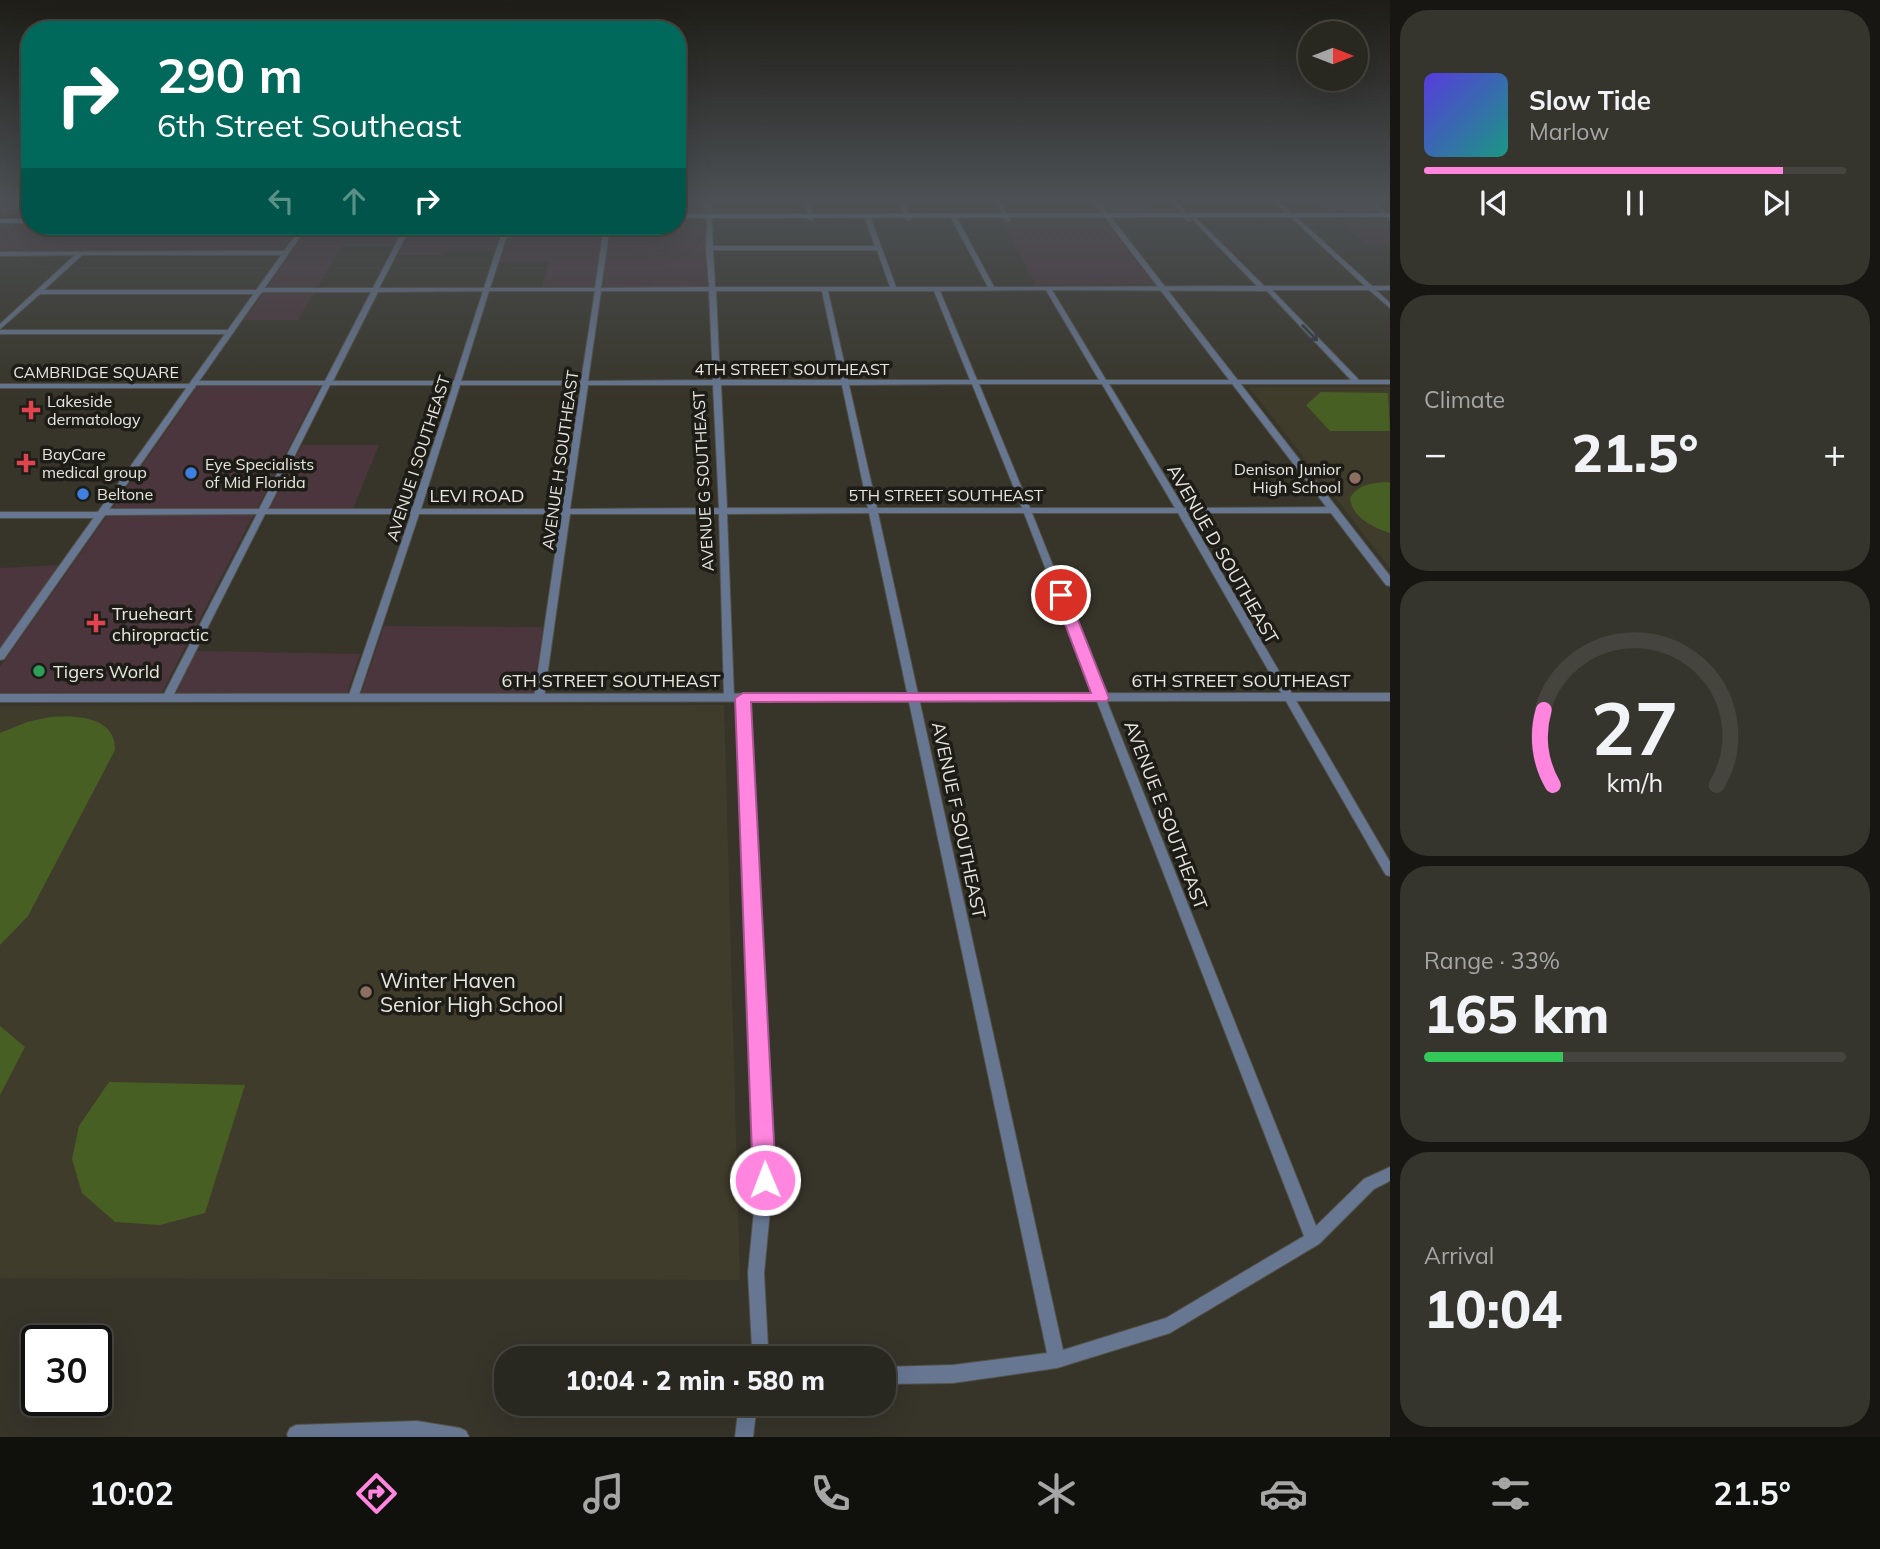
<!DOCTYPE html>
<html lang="en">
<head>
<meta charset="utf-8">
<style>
  body { margin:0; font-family:Mulish,sans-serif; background:#35342d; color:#f1f3f6; height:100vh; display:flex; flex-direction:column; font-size:26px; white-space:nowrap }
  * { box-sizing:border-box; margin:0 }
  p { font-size:23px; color:#a5a6a5 }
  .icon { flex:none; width:38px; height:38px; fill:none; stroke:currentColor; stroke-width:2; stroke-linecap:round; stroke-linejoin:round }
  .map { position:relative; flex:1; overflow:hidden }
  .drawer { display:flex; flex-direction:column; gap:10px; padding:10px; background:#171612; width:490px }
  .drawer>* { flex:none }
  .hud { position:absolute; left:21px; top:21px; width:665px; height:214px; border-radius:28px; box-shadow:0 7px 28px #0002,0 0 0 2px #45443e; background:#00695c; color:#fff; overflow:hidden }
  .needle { width:46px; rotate:90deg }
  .buttons { position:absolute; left:1298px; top:21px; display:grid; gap:14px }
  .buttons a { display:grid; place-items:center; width:70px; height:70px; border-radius:50%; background:#292820; box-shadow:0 7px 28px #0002,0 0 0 2px #45443e; font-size:35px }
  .speed { position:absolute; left:21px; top:1325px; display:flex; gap:14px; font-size:35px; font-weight:700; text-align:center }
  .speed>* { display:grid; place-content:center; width:91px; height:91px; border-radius:50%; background:#292820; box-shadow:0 7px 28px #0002,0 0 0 2px #45443e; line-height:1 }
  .speed .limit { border:4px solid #111; border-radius:10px; background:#fff; color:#111 }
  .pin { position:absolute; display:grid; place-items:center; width:60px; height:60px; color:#fff; margin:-30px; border:4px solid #fff; border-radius:50%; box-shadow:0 2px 7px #0007 }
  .me { position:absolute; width:77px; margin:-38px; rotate:359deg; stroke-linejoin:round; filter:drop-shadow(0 0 5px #0008) }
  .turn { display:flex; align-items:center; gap:24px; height:147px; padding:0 21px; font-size:32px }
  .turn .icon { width:91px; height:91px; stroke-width:2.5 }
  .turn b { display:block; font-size:49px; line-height:60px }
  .lanes { display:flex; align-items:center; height:66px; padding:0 21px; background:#0003; justify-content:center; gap:35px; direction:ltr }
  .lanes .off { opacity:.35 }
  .big { font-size:52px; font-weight:800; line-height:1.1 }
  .drawer .card { flex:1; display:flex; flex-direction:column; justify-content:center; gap:10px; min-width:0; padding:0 24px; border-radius:28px; background:#35342d }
  .drawer .dial { align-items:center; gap:0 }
  .dial svg { height:182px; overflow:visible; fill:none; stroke:#45443e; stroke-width:7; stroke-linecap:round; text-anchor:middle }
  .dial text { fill:#f1f3f6; stroke:none }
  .song { display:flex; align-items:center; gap:21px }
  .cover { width:84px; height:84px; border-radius:10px; background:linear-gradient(135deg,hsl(250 70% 55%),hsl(170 70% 35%)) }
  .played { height:7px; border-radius:4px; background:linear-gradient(90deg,#ff85df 85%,#45443e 85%) }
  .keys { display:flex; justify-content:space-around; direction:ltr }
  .heat { display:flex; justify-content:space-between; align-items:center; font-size:38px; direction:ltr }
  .charge { height:10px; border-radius:5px; background:linear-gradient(90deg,#34c759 33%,#45443e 0) }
  .trip { position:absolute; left:494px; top:1346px; width:402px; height:70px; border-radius:28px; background:#292820; box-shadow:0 7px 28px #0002,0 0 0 2px #45443e; font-weight:800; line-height:70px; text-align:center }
  .dock { display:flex; height:112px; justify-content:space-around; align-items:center; background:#10100d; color:#a5a6a5 }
  .dock .icon { width:49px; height:49px }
  .dock .on { color:#ff85df }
  .dock b { font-size:32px; color:#f1f3f6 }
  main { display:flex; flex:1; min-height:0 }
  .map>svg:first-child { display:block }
</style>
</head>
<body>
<main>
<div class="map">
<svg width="1390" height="1437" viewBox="0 0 1390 1437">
  <rect width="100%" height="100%" fill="#37352a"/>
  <!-- commercial -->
  <path fill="#4a363c" d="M0 198H30V215H0Z
    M677 198H708L709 220H677Z
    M1096 198H1141L1154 214H1108Z
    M1282 198H1363L1381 214H1333L1323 205Z
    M1340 220H1388L1390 245 1366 244Z
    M677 221H705L707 287 603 288 611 226H677Z
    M1002 221H1105L1154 284 1036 285Z
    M0 222H30V226H301L283 252H0Z
    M309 226H404L394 246H342L317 288H267Z
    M412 226H503L495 250H446L443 255H397Z
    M511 226H603L594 288H542L549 262H500Z
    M265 291H315L298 320H244Z
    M198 385H321L257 509H112Z
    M302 445H379L353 509H268Z
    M108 514H254L161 694H0V667Z
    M59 565 48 581 0 648V568Z
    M384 626 543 627 533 694H361Z
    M196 651 360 654 347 694H176Z"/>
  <!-- built -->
  <path fill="#403c2b" d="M1249 387H1390V568Z
    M724 705 740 1280 0 1278V706Z"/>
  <!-- green -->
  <path fill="#485f24" d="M1321 392 1388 393 1390 431H1330L1306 405Z
    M1390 482V533C1373 527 1352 518 1350 498 1359 483 1374 483 1390 482Z
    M50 717C75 715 116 716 115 750L28 916 0 945V733L27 722Z
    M0 1026 25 1047 0 1095Z
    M109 1082 245 1085 205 1213 160 1225 115 1222 82 1193 72 1159 79 1126Z"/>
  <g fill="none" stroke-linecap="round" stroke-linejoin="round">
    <!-- minor casing -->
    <g stroke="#535147" stroke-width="2">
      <path id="minor" d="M804 198H810L813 221 808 220Z
        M898 198H904L911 221 906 220Z
        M994 198H999L1010 221H1006Z
        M1176 198H1181L1179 203 1191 221H1187L1173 203Z
        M1270 198H1275L1372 286H1390V290H1376L1390 303V308L1369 290H1272L1359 380H1390V384H1109L1184 508 1335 507 1339 510 1335 513H1187L1390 862V876L1386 875 1384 872 1178 513H1032L1316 1226 1364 1179 1390 1167V1181L1374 1189 1319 1244 1170 1333 1057 1368 953 1383 884 1384V1367L953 1365 1047 1353 869 513 727 514 734 697 729 700 724 697 719 514H570L544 698 539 701 534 698 561 514H419L358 698 353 701 348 698 411 514H265L172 698 167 701 162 698 257 514 106 515 102 518H0V512H100L104 509H259L323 385H195V388H0V384H191V381H325L371 292H263L260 294H40L0 329V324L75 255 0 256V252L286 251 289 253 286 255H82L44 290H258L261 288H373L405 226H411L379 288H484L504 226H510L490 288H595L604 226H610L601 288 709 287 706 248 707 219 712 220 713 246H875L864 216 867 214 870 216 896 287H988L950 216 953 214 956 216 994 287 1257 286 1189 216 1191 213 1264 286H1365ZM713 250H877L890 287H715ZM1046 290 1099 380H977L940 291ZM1052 290 1267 291 1351 380H1106ZM483 291 454 381H333L378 292ZM489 291H595L581 381H461ZM601 291H709L713 380 588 381ZM716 291H822L841 380H720ZM828 291H934L970 380H848ZM972 384 1022 508H877L849 385ZM979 384H1102L1175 508H1030ZM330 385H453L412 509H268ZM460 385H581L562 509H421ZM588 385H713L719 508 570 509ZM721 385H842L868 508H727ZM878 513H1024L1304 1236 1166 1318 1063 1350Z
        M1364 198H1369L1390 216V221Z
        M0 330H231L234 332 231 334H0Z
        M742 694 747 697 771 1132 773 1180 764 1273 768 1348 766 1358H750L752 1348 748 1273 757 1180V1132L737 697Z
        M739 1404H757L753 1437H735Z
        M417 1421 460 1428 466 1431 469 1437H288L287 1434 290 1428 296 1425Z"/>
    </g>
    <!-- tertiary casing -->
    <g stroke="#535147" stroke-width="2">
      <path id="tertiary" d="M705 198H711L712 220 709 222 706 220Z
        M1090 198H1096L1390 576V586L1386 585Z
        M302 226H308L4 659 0 660V649Z
        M1390 693V701L0 702V694Z"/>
    </g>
    <!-- secondary casing -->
    <g stroke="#535147" stroke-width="2">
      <path id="secondary" d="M1390 213V217L677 218V214Z
        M0 219H30V223H0Z"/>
    </g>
    <!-- minor -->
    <use href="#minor" fill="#677792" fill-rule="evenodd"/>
    <!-- tertiary -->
    <use href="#tertiary" fill="#677792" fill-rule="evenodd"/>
    <!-- secondary -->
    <use href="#secondary" fill="#839bc7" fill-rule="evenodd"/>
  </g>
  <!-- one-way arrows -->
  <defs><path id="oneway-shaft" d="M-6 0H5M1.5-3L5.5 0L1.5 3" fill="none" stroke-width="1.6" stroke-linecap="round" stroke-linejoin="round" transform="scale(1.75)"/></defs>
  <use stroke="#33373c" href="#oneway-shaft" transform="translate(1310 333) rotate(46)"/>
  <!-- sky -->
  <linearGradient id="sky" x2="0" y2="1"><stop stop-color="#1e1d17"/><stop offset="0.5" stop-color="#4d5155"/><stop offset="1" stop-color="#4d5155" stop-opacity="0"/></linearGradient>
  <rect width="1390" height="399" fill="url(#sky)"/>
  <!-- route -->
  <path fill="#ff85df" stroke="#a65691" stroke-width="2" d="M1061 591 1068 595 1109 698 1107 701 751 702 776 1180 773 1187 765 1190 756 1187 753 1180 735 698 743 693H1091L1054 595Z"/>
  <!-- markers -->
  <g fill="#e0444e" stroke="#1d1c17" stroke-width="2.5">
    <path d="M27.5 399.5h7v7h7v7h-7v7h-7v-7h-7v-7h7z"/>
    <path d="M22.5 452.5h7v7h7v7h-7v7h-7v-7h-7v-7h7z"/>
    <path d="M92.5 612.5h7v7h7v7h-7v7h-7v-7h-7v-7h7z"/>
  </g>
  <g fill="#3f7fe0" stroke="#1d1c17" stroke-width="2.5">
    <circle cx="191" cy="473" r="7"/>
    <circle cx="83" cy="494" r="7"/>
  </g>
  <g fill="#8d6e63" stroke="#1d1c17" stroke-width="2.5">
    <circle cx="1355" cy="478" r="7"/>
    <circle cx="366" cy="992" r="7"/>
  </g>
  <circle fill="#2e9e5b" stroke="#1d1c17" stroke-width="2.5" cx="39" cy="671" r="7"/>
  <g text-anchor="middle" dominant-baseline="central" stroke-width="7" stroke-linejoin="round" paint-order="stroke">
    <!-- far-street labels -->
    <g font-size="16" fill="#e7e6df" stroke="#1d1c17">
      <text x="792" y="369">4TH STREET SOUTHEAST</text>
      <text x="96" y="372">CAMBRIDGE SQUARE</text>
      <text transform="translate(418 458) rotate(-72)">AVENUE I SOUTHEAST</text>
      <text transform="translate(560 460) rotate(-82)">AVENUE H SOUTHEAST</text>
      <text transform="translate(703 481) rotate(-93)">AVENUE G SOUTHEAST</text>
      <text x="946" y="495">5TH STREET SOUTHEAST</text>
    </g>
    <!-- far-poi labels -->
    <g font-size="16" fill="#e7e6df" stroke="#1d1c17" text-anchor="start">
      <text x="47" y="401">Lakeside<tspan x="47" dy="18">dermatology</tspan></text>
      <text x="42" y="454">BayCare<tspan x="42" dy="18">medical group</tspan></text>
      <text x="205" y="464">Eye Specialists<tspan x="205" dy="18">of Mid Florida</tspan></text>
      <text x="1341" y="469" text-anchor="end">Denison Junior<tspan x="1341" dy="18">High School</tspan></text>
      <text x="97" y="494">Beltone</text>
    </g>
    <!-- street labels -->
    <g font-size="18" fill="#e7e6df" stroke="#1d1c17">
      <text x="477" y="495">LEVI ROAD</text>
      <text transform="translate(1223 554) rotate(60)">AVENUE D SOUTHEAST</text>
      <text x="611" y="680">6TH STREET SOUTHEAST</text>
      <text x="1241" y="680">6TH STREET SOUTHEAST</text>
      <text transform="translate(1166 815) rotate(69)">AVENUE E SOUTHEAST</text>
      <text transform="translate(959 820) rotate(78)">AVENUE F SOUTHEAST</text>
    </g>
    <!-- poi labels -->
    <g font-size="18" fill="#e7e6df" stroke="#1d1c17" text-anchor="start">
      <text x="112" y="613">Trueheart<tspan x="112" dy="21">chiropractic</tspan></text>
      <text x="53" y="671">Tigers World</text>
    </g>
    <!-- near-poi labels -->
    <g font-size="21" fill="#e7e6df" stroke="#1d1c17" text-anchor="start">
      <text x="380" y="980">Winter Haven<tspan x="380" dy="24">Senior High School</tspan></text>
    </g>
  </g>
</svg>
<div class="buttons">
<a><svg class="needle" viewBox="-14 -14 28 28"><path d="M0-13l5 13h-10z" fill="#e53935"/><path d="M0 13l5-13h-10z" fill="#a5a6a5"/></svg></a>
</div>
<div class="speed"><div class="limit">30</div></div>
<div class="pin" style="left:1061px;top:595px;background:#d93025"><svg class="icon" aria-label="arrive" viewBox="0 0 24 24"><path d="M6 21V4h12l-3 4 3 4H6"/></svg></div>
<svg class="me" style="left:765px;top:1180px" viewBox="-20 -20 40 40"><circle r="17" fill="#ff85df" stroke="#fff" stroke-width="3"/><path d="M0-11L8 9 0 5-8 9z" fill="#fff"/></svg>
<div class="trip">10:04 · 2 min · 580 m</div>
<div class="hud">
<div class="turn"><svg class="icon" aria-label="right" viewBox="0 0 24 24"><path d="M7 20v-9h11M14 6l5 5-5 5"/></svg><div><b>290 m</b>6th Street Southeast</div></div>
<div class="lanes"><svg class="icon off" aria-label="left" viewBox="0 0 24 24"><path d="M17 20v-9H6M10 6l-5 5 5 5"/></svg><svg class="icon off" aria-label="ahead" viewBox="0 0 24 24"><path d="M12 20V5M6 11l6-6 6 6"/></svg><svg class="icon" aria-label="right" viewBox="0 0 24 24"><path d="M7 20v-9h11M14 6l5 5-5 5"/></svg></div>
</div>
</div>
<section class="drawer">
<div class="card">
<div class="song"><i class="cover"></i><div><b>Slow Tide</b><p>Marlow</p></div></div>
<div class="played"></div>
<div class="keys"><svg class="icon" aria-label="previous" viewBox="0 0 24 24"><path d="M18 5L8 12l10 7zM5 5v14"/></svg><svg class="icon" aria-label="pause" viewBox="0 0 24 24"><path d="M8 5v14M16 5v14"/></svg><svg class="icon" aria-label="next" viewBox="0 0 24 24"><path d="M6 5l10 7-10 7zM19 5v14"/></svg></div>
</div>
<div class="card"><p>Climate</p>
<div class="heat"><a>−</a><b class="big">21.5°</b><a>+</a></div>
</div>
<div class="card dial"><svg viewBox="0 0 100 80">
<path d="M14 69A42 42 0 1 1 86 69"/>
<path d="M14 69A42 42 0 0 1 10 36" stroke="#ff85df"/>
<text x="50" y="56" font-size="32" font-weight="700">27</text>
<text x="50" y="72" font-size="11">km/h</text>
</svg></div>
<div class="card"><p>Range · 33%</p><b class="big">165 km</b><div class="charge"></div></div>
<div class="card"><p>Arrival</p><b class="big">10:04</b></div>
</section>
</main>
<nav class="dock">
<b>10:02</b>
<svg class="icon on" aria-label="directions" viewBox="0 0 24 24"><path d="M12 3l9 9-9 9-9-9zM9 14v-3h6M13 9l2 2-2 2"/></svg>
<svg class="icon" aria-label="music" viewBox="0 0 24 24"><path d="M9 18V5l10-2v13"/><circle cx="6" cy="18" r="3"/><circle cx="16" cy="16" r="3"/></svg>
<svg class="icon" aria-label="phone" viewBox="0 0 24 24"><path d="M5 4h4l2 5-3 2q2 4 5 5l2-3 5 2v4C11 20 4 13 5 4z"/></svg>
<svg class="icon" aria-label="climate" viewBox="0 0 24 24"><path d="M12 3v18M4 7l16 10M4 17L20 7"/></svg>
<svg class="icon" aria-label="car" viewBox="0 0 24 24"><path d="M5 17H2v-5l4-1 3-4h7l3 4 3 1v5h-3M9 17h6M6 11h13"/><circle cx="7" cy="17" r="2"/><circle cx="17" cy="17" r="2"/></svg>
<svg class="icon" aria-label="filters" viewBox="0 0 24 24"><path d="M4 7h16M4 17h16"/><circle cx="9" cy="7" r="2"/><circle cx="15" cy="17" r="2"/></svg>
<b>21.5°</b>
</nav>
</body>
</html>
